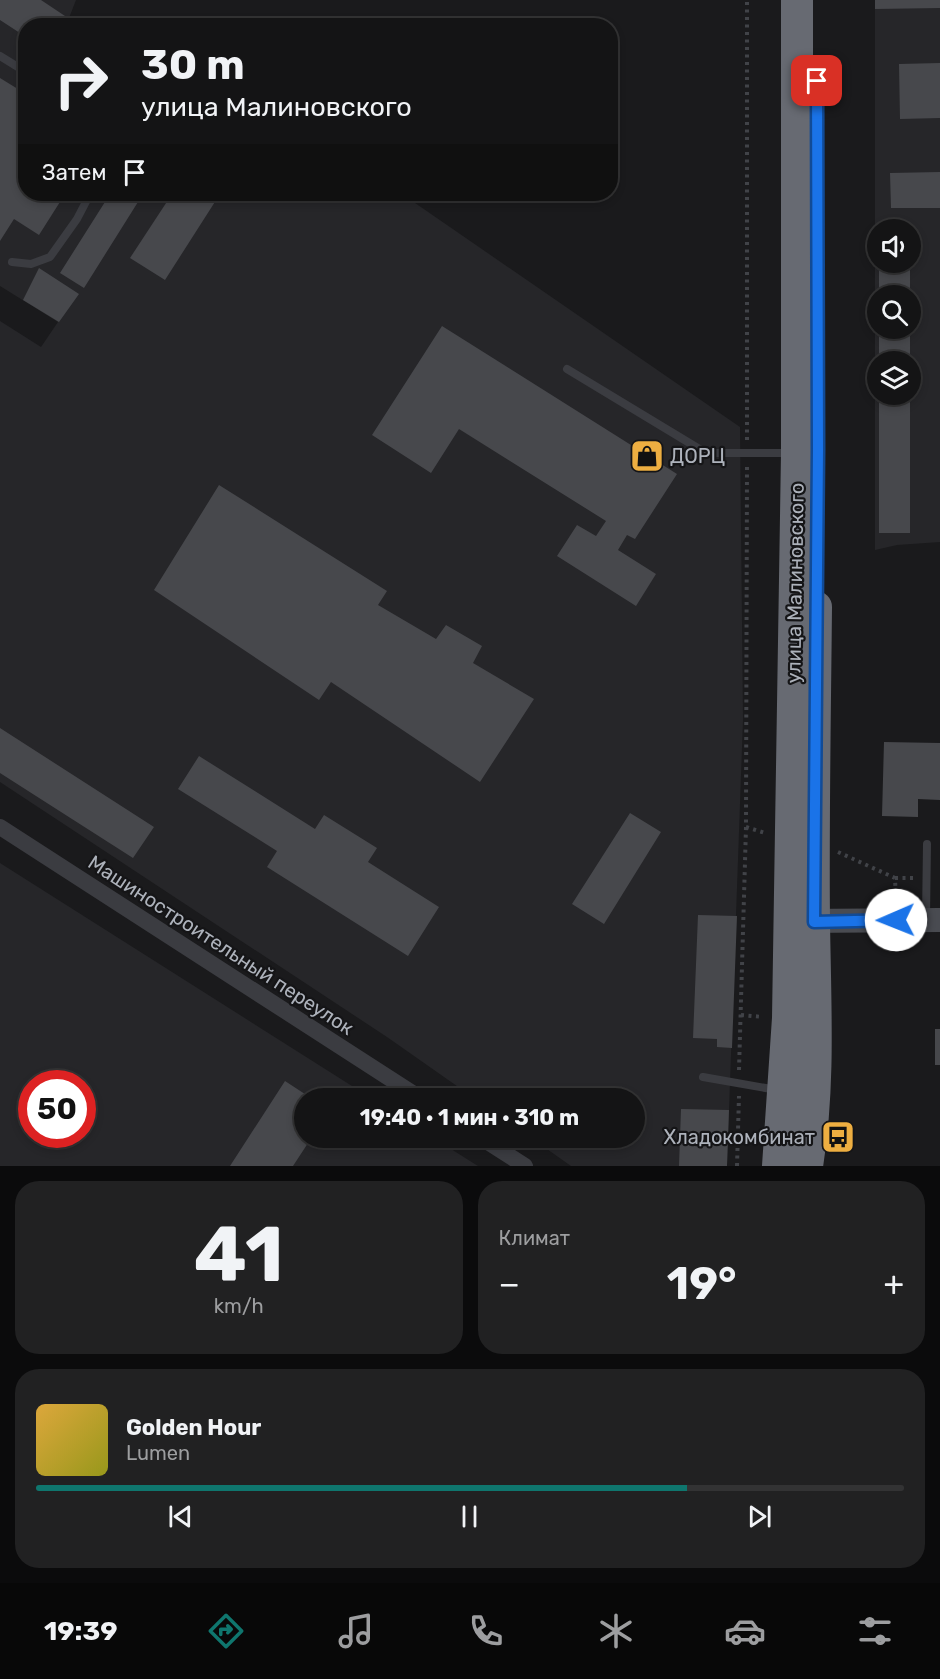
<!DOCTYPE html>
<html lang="ru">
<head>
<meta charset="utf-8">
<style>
  body { margin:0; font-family:Rubik,sans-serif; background:#212122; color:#f1f3f6; height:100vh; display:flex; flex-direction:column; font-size:22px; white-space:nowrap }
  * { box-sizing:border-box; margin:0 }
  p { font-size:20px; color:#9d9ea0 }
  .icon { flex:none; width:33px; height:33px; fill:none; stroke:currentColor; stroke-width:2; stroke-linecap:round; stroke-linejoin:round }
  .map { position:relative; height:1166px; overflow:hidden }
  .panel { display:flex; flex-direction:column; gap:15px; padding:15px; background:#0b0b0c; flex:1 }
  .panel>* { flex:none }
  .top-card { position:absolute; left:18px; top:18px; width:600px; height:183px; border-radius:24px; box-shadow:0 3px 9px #0003,0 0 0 2px #333334; background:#141415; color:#f1f3f6; overflow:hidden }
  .tools { position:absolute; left:867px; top:219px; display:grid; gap:12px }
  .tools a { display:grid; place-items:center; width:54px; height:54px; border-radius:50%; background:#141415; box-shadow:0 3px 9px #0003,0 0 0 2px #333334; font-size:30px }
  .speed { position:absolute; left:18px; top:1070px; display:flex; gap:12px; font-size:30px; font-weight:700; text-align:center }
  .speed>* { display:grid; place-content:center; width:78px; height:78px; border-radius:50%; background:#141415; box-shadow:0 3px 9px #0003,0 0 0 2px #333334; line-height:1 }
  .speed .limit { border:9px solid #d22; background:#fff; color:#111 }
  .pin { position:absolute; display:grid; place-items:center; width:51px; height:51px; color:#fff; margin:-26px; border-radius:12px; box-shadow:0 3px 9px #0006 }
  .me { position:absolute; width:66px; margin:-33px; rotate:269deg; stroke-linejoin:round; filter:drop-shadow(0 0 4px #0008) }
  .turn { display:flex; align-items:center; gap:21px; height:126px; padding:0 24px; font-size:27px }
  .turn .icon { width:78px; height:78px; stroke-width:2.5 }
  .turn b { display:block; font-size:42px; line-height:51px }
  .then { display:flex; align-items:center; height:57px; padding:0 24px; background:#0003; gap:12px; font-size:22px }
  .big { font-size:45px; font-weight:700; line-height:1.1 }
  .panel .tile { flex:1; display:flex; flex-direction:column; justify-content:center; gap:9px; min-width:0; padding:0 21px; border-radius:24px; background:#212122 }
  .panel .dial { align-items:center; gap:0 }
  .dial b { font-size:78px; line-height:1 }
  .song { display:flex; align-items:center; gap:18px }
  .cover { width:72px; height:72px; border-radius:9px; background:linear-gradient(135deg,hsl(40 70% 55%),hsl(60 70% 35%)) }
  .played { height:6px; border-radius:3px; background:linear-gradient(90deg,#0f766e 75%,#333334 75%) }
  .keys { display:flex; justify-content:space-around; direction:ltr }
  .heat { display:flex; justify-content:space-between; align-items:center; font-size:33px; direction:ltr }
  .panel .tiles { flex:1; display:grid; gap:15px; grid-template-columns:1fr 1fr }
  .tile:last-child { grid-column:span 2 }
  .trip { position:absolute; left:294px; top:1088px; width:351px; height:60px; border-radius:30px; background:#141415; box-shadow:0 3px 9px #0003,0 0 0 2px #333334; font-weight:700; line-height:60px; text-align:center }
  .dock { display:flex; height:96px; justify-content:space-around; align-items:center; background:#080808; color:#9d9ea0 }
  .dock .icon { width:42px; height:42px }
  .dock .on { color:#0f766e }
  .dock b { font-size:27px; color:#f1f3f6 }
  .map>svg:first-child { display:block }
</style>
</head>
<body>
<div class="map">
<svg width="940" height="1166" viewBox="0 0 940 1166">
  <rect width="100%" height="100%" fill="#1a1a1c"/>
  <!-- built -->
  <path fill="#262629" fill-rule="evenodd" d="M0 0H76L69 18 79 25 26 26V194H402L740 427 743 720 727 1166H571L530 1137H634V1098H474L387 1037 0 782V321L41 347 58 322 0 286Z
    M875 0H940V542L897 545 875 550ZM878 230H910V262H878ZM878 296H910V328H878ZM878 362H910V394H878Z
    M0 863 371 1098H304V1137H432L478 1166H0ZM32 1083H82V1134H32Z"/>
  <!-- building -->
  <path fill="#47484c" d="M0 0H41L74 22 72 26H26V37L0 20Z
    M875 0H940V8L875 9Z
    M940 63V118L900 119 899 64Z
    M0 78 26 94V194H65L39 235 14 219 0 241Z
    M940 172V208H891L890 173Z
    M110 194H143L84 288 60 273Z
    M172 194H220L165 280 130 258Z
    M879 262H910V296H879Z
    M39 268 79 294 59 322 23 300Z
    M442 326 677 474 635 539 627 535 618 550 656 574 636 606 557 556 577 525 596 536 606 521 459 429 431 473 372 435Z
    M879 328H910V362H879Z
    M879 394H910V533H879Z
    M219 485 387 591 378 605 436 639 446 625 482 646 473 663 534 699 480 782 331 682 319 700 154 590Z
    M0 728 154 827 133 858 0 773Z
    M884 742 940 743V800L918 799V817L882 816Z
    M199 756 315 829 324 815 377 848 368 862 439 907 408 956 267 867 277 851 178 789Z
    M630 813 661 832 604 924 572 904Z
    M698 915 737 916 732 1048 717 1047V1039L693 1038Z
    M935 1029H940V1065H935Z
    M285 1081 311 1098H304V1137H312L293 1166H230Z
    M681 1109 729 1110 727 1166H679Z"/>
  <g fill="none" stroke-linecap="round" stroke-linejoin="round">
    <!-- path -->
    <path stroke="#414348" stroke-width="4" stroke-dasharray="3 4.5" stroke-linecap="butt" d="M747 440V0
      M746 827 765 833
      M838 852 895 878 896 901
      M895 878H913
      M897 941V952
      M741 1015 763 1017
      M739 1070 746 827 747 466
      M737 1166 739 1096"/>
    <!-- lane -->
    <path stroke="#3b3c41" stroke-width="8" d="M0 56 26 72
      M12 262 31 264 50 257 77 219 90 194
      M567 369 706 453H791
      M926 917 927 844
      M703 1077 777 1090"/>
    <!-- street -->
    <path stroke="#3b3c41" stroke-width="16" d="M0 827 420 1098
      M480 1137 525 1166"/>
    <!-- secondary -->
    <path stroke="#494b51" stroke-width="24" d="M798 921 940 920"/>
    <!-- highway -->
    <path stroke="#676a72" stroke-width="32" d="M778 1166 788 1018 797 453V0
      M807 1166C820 1085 815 1002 814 921 813 816 815 711 816 607"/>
  </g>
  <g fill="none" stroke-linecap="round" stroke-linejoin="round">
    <!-- route casing -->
    <g stroke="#114b97" stroke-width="15">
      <path id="route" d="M817 81 818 450 814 922 896 920"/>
    </g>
    <!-- route -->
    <use href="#route" stroke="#1a73e8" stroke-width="10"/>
  </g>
  <!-- icons -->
  <defs>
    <g id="shop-square" transform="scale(1.725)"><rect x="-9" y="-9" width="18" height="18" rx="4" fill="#edae41" stroke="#151517"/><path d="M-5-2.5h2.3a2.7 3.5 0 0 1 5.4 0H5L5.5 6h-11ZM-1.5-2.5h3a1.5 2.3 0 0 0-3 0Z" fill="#111"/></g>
    <g id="bus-square" transform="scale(1.725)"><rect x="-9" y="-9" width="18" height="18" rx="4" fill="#edae41" stroke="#151517"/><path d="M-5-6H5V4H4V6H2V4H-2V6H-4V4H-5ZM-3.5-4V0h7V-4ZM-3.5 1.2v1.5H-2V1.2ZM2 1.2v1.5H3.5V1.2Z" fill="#111"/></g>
  </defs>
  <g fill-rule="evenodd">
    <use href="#shop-square" x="647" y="456"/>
    <use href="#bus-square" x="838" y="1137"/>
  </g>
  <g text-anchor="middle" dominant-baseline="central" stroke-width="4.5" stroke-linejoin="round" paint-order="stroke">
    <!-- poi labels -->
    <g font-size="20" fill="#adb2bb" stroke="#151517" text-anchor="start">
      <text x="670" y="456">ДОРЦ</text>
      <text x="815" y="1137" text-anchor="end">Хладокомбинат</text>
    </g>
    <!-- street labels -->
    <g font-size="20" fill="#adb2bb" stroke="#151517">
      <text transform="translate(795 583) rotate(-89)">улица Малиновского</text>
      <text transform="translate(221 945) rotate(33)">Машиностроительный переулок</text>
    </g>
  </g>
</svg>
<div class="tools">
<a><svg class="icon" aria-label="sound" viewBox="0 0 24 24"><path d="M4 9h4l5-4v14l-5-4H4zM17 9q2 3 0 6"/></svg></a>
<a><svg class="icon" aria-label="search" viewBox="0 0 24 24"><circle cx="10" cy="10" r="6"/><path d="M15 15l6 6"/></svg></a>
<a><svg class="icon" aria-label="layers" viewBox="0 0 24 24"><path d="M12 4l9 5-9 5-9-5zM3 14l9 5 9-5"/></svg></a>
</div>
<div class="speed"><div class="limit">50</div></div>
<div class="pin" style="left:817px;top:81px;background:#d93025"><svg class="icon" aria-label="arrive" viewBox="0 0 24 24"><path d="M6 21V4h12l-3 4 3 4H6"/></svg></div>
<svg class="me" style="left:896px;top:920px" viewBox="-20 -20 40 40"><circle r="19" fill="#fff"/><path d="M0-13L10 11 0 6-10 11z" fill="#1a73e8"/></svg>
<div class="trip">19:40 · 1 мин · 310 m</div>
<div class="top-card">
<div class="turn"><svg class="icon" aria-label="right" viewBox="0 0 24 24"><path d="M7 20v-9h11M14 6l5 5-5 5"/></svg><div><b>30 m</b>улица Малиновского</div></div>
<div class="then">Затем<svg class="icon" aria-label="arrive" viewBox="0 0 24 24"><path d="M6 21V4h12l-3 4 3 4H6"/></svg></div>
</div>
</div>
<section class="panel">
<div class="tiles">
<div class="tile dial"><b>41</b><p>km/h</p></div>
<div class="tile"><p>Климат</p>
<div class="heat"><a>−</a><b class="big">19°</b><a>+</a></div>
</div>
<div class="tile">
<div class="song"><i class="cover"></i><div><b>Golden Hour</b><p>Lumen</p></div></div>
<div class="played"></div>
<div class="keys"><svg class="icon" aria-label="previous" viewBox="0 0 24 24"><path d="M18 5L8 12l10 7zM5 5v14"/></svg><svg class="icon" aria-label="pause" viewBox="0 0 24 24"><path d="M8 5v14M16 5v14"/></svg><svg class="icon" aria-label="next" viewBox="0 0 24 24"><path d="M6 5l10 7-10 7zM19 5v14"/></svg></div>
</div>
</div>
</section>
<nav class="dock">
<b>19:39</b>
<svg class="icon on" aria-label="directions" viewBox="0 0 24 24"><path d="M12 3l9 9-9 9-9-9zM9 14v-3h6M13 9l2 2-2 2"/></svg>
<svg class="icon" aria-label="music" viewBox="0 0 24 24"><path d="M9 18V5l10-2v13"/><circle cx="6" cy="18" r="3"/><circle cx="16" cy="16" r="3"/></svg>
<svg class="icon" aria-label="phone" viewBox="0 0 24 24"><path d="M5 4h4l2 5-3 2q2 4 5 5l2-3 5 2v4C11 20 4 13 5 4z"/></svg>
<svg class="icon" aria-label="climate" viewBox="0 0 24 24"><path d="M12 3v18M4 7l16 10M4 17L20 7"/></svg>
<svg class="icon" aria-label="car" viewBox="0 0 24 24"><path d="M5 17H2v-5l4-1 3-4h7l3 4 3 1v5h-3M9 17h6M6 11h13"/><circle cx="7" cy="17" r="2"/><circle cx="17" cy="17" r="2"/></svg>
<svg class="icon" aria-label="filters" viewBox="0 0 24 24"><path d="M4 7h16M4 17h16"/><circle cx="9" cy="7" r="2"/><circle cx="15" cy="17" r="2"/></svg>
</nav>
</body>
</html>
